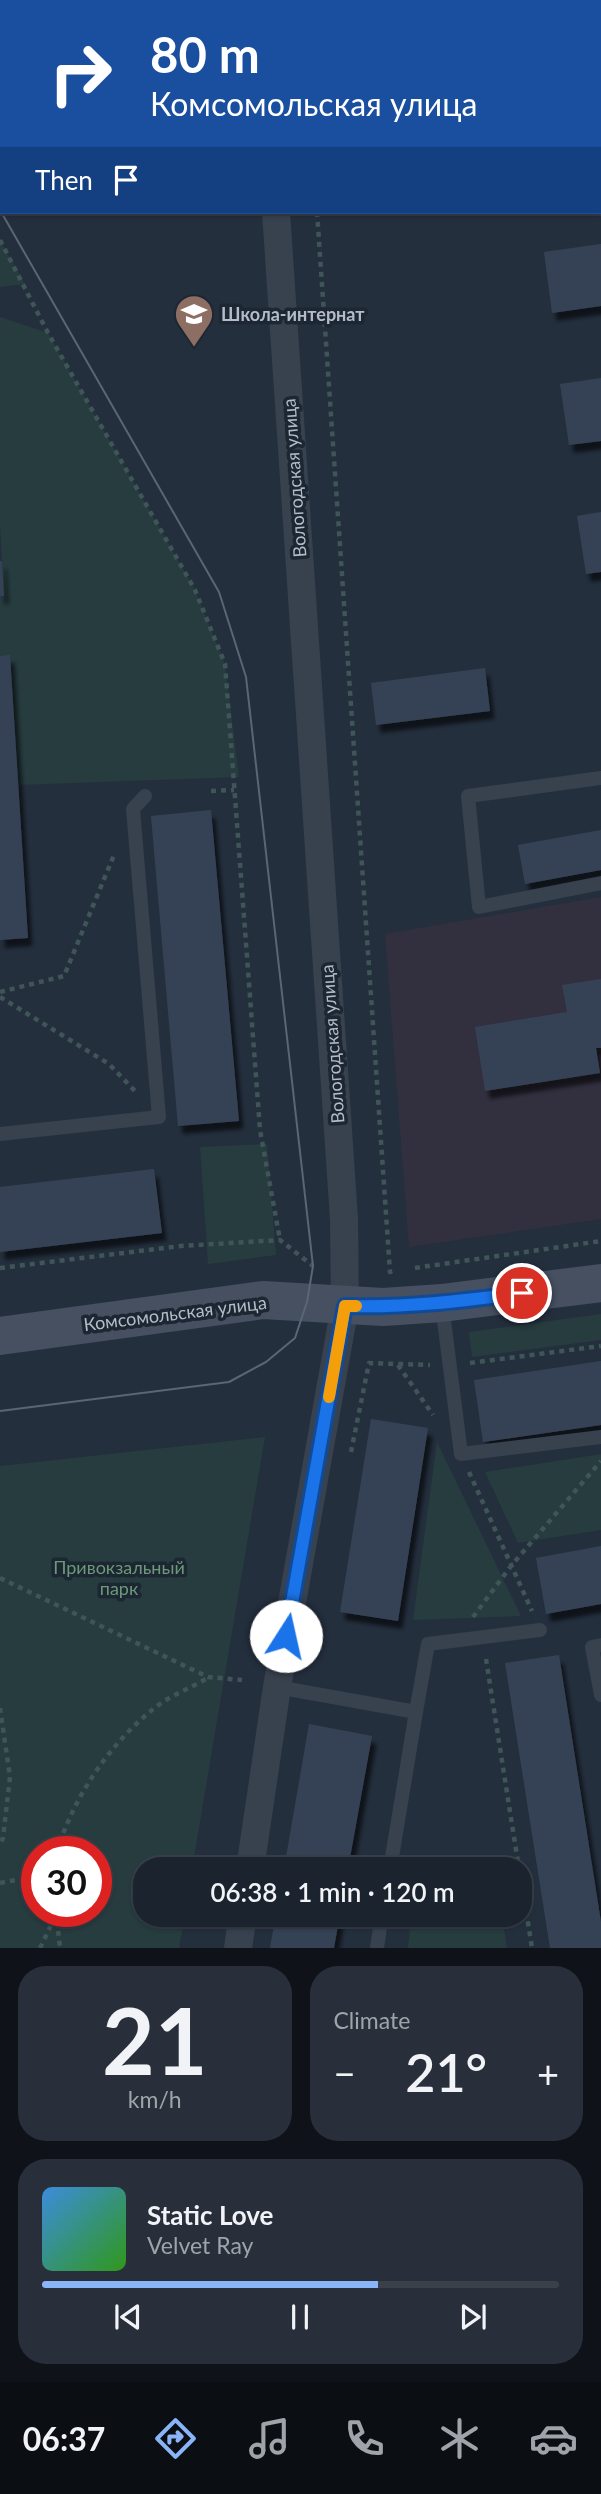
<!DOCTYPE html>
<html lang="en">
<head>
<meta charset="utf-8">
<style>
  body { margin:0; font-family:Lato,sans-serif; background:#282f3a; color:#f1f3f6; height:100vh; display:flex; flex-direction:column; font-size:26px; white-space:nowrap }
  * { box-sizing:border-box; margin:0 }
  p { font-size:23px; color:#a0a4aa }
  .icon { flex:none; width:38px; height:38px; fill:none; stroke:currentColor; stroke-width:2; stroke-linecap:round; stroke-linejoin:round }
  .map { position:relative; height:1948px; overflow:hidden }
  .sheet { display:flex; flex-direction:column; gap:18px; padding:18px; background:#0f1319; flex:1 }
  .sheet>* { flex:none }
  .guide { position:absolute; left:0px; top:0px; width:602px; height:214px; box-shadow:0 2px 5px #0004,0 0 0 2px #39404a; background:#1a4fa0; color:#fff; overflow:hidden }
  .speed { position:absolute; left:21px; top:1836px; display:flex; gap:14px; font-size:35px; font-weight:700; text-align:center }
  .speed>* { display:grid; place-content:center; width:91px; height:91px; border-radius:50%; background:#1b232e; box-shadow:0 2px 5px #0004,0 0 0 2px #39404a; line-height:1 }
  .speed .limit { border:10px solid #d22; background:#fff; color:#111 }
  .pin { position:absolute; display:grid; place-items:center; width:60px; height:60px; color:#fff; margin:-30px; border:4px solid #fff; border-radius:50%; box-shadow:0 2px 7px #0007 }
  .me { position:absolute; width:77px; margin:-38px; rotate:10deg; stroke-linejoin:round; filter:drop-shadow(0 0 5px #0008) }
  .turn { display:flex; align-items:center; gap:24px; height:147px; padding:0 35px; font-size:32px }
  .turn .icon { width:91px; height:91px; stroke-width:2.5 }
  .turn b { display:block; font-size:49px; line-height:60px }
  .then { display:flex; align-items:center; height:66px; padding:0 35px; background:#0003; gap:14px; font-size:26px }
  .big { font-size:52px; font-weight:600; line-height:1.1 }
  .sheet .widget { flex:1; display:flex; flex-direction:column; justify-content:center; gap:10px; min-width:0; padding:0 24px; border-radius:28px; background:#282f3a }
  .sheet .dial { align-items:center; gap:0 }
  .dial b { font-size:91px; line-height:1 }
  .song { display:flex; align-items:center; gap:21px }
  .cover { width:84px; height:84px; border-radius:10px; background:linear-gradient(135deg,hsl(210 70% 55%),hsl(110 70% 35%)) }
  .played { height:7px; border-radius:4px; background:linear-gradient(90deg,#8ab4f8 65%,#39404a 65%) }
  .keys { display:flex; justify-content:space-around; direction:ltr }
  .heat { display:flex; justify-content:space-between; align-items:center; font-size:38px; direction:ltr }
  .sheet .tiles { flex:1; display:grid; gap:18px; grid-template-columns:1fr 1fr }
  .widget:last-child { grid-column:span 2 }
  .trip { position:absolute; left:133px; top:1857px; width:399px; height:70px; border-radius:28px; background:#1b232e; box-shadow:0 2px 5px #0004,0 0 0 2px #39404a; font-weight:600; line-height:70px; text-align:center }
  .menu { display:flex; height:112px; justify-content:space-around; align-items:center; background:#0b0e12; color:#a0a4aa }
  .menu .icon { width:49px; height:49px }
  .menu .selected { color:#8ab4f8 }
  .menu b { font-size:32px; color:#f1f3f6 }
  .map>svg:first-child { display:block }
</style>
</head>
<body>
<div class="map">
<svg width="601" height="1948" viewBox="0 0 601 1948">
  <defs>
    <filter id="shadow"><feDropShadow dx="4.5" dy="8" stdDeviation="2" flood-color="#0009"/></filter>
  </defs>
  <rect width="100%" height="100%" fill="#242f3e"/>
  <!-- medical -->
  <path fill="#32303f" d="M601 897V1219L409 1247 385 934Z"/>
  <!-- green -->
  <path fill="#263c3f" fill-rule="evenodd" d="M0 240 25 284 0 287Z
    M0 317 48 333 195 590 225 664 239 777 18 785 10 656H0V596L4 595 0 524Z
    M267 1144 276 1255 208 1264 200 1147Z
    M601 1314V1340L472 1357 469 1332Z
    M265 1437 192 1869H145V1914L185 1915 179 1948H0V1466ZM37 1852H96V1911H37Z
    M437 1442 521 1616 413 1620Z
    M601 1454V1530L518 1543 485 1472Z
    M489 1914 502 1915 507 1948H408L410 1928Z"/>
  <!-- building -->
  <path fill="#364354" filter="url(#shadow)" d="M601 244V306L552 313 544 252Z
    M601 378V441L569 445 560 384Z
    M601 512V572L586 574 577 516Z
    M0 561H2L4 596H0Z
    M10 655 28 938 0 940V656Z
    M485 668 490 711 376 725 371 683Z
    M211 810 239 1121 178 1126 151 816Z
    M601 830V870L525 884 518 845Z
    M601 979V1048H596L600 1073 485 1091 475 1027 567 1012 562 985Z
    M154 1169 162 1233 0 1252V1187Z
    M601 1361V1425L483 1442 474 1380Z
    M371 1419 428 1428 398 1621 340 1612Z
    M601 1546V1604L546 1614 536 1558Z
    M559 1655 601 1922V1948H550L505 1663Z
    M309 1724 372 1736 348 1869H284Z
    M276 1914H340L334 1948H270Z"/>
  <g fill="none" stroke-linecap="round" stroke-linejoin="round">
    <!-- path -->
    <path stroke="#3f5557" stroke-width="4.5" stroke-dasharray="5 5" stroke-linecap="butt" d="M302 0V2
      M317 212 390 1272 392 1271
      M0 240 48 333 195 590 225 664 260 1130 280 1240
      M211 791 234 790
      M0 992 64 976 114 855
      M0 997 109 1064 135 1091
      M0 1268 181 1246 280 1240 313 1266
      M415 1268 601 1241
      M470 1363 601 1346
      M398 1365 433 1415
      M351 1452 369 1363 430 1365
      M469 1472 532 1611
      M0 1578 208 1677 242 1680
      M473 1617 511 1566 601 1461
      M486 1659 519 1869
      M0 1708 10 1777 3 1838 0 1844
      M57 1852C73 1798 108 1746 152 1710 167 1697 190 1688 208 1678
      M520 1872 532 1948
      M0 1883 37 1876
      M56 1911 60 1948
      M40 1948 56 1915"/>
    <!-- lane -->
    <path stroke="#38414e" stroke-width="14" d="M453 0V2
      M601 778 468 796 479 907 601 883
      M0 1134 159 1117 133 809 145 796
      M442 1305 461 1454 601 1437
      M601 1645 592 1647 601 1695
      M277 1687 416 1712 390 1869
      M416 1712 428 1644 540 1630
      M377 1948 382 1914"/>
    <!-- street -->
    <path stroke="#38414e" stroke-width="28" d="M261 0V2
      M600 129H601
      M250 1869 277 1687 345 1306 344 1219 276 212
      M238 1948 243 1914"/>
    <!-- secondary -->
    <path stroke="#465061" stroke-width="38" d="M0 1336 263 1300 383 1307 442 1303 601 1283"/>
    <!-- tram -->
    <path stroke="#5a6575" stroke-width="2" d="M0 210 219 592 246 677 313 1266 307 1302 295 1338 266 1362 229 1382 0 1411"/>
  </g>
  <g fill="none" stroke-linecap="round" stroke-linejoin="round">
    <!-- route casing -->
    <g stroke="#114b97" stroke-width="18">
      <path id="route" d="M286 1636 345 1306C405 1308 462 1301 522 1293"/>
    </g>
    <!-- route -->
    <use href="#route" stroke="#1a73e8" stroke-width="12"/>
    <!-- slow -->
    <path stroke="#f59e0b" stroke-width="12" d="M329 1397 345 1306H356"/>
  </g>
  <!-- icons -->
  <defs>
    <g id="school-pin" transform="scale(2.0125)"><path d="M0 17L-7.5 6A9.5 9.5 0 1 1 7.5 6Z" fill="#8d6e63" stroke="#1d2633"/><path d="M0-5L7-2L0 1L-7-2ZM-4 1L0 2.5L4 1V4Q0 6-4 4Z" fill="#fff"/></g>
  </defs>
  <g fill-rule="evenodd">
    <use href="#school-pin" x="194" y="314"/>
  </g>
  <g text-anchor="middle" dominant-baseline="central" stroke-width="7" stroke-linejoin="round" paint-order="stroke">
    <!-- poi labels -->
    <g font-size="18" font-weight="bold" fill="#b4bcc9" stroke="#1d2633" text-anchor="start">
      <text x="221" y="314">Школа-интернат</text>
    </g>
    <!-- street labels -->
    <g font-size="18" fill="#b4bcc9" stroke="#1d2633">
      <text transform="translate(294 478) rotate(-94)">Вологодская улица</text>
      <text transform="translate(332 1044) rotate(-94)">Вологодская улица</text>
      <text transform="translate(175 1313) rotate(-7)">Комсомольская улица</text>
    </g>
    <!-- park labels -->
    <g font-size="18" fill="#6b9a76" stroke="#1d2633">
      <text x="119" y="1567">Привокзальный<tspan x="119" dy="21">парк</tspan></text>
    </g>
  </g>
</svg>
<div class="speed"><div class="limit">30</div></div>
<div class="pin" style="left:522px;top:1293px;background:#d93025"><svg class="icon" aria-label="arrive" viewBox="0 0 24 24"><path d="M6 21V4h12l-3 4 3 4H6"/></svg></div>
<svg class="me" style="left:286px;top:1636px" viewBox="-20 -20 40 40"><circle r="19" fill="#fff"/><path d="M0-13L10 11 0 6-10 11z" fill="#1a73e8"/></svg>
<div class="trip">06:38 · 1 min · 120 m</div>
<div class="guide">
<div class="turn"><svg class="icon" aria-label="right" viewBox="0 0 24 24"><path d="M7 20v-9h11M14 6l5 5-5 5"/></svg><div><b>80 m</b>Комсомольская улица</div></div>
<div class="then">Then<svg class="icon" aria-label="arrive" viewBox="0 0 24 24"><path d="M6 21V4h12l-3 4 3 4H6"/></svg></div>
</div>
</div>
<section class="sheet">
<div class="tiles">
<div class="widget dial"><b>21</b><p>km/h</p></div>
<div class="widget"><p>Climate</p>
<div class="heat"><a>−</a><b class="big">21°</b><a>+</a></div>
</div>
<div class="widget">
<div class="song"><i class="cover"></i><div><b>Static Love</b><p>Velvet Ray</p></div></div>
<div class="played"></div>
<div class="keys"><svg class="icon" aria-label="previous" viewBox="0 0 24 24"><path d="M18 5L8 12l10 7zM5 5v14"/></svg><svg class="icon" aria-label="pause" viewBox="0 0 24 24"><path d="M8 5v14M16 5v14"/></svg><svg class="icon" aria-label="next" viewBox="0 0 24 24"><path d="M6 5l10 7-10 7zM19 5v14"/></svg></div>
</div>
</div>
</section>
<nav class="menu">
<b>06:37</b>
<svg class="icon selected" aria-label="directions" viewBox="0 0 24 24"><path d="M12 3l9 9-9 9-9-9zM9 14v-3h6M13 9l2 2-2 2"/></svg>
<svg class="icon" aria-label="music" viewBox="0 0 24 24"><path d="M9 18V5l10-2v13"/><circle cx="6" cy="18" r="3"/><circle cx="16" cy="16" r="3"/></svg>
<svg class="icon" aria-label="phone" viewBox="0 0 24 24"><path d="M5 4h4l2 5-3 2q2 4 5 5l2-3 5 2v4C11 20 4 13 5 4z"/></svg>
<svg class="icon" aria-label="climate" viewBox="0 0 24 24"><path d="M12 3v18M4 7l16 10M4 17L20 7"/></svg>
<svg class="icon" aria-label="car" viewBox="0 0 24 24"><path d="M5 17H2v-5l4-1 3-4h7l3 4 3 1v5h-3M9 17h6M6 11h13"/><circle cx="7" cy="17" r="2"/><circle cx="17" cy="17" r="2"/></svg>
</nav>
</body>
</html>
